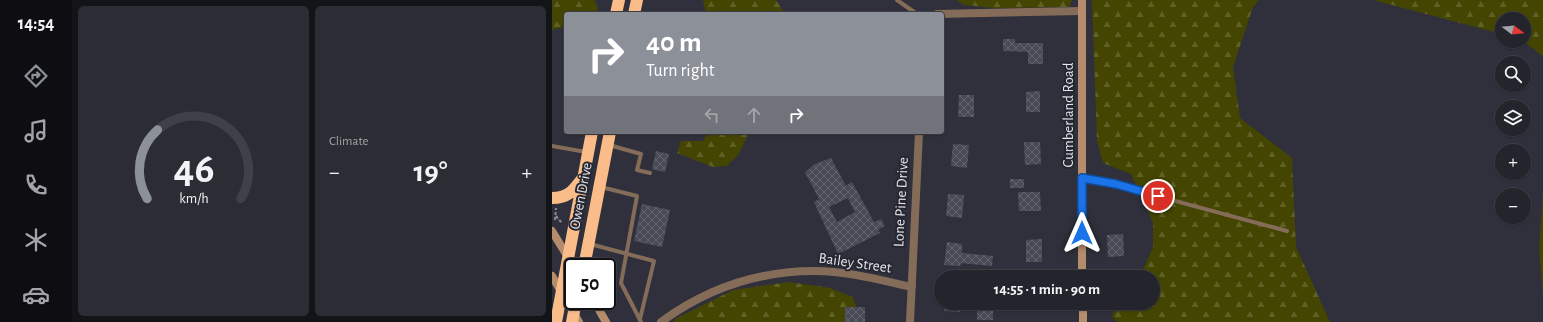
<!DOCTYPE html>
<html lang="en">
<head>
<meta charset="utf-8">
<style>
  body { margin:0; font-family:"Alegreya Sans",sans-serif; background:#2b2c34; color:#f1f3f6; height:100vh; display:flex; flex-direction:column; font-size:15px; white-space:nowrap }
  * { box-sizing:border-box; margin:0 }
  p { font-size:13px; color:#a3a4a9 }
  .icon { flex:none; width:22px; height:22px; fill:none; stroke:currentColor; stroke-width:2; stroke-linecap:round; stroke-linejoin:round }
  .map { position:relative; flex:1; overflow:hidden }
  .panel { display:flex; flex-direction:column; gap:6px; padding:6px; background:#131418; width:480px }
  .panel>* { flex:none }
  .hud { position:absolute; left:12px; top:12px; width:380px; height:122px; border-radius:4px; box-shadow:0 1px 3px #0004,0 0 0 1px #404148; background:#8c9099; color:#fff; overflow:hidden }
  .needle { width:26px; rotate:106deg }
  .controls { position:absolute; left:943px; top:12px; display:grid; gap:8px }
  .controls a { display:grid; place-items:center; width:36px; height:36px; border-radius:50%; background:#23242c; box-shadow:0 1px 3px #0004,0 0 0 1px #404148; font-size:20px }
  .speed { position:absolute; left:12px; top:258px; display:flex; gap:8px; font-size:20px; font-weight:700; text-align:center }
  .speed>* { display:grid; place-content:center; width:52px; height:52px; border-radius:50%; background:#23242c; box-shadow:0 1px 3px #0004,0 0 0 1px #404148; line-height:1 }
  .speed .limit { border:2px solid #111; border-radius:6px; background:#fff; color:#111 }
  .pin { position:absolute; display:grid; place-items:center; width:34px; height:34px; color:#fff; margin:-17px; border:2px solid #fff; border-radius:50%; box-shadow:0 1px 4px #0007 }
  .me { position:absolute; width:44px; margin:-22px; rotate:0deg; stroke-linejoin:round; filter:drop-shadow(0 0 3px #0008) }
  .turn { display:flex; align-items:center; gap:14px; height:84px; padding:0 16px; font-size:18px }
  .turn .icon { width:52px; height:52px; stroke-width:2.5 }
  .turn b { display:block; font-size:28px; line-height:34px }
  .lanes { display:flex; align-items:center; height:38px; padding:0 16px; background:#0003; justify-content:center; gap:20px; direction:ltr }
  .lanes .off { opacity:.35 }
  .big { font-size:30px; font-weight:600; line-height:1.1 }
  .panel .card { flex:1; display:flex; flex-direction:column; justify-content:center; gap:6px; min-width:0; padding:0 14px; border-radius:6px; background:#2b2c34 }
  .panel .dial { align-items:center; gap:0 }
  .dial svg { height:104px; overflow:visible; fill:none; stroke:#404148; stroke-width:7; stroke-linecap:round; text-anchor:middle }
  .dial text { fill:#f1f3f6; stroke:none }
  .heat { display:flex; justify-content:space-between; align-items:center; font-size:22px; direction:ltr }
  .panel .tiles { flex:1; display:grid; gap:6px; grid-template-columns:repeat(2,1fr) }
  .trip { position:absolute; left:382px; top:270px; width:226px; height:40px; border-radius:20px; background:#23242c; box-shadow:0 1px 3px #0004,0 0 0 1px #404148; font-weight:600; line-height:40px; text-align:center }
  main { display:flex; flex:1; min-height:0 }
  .menu { display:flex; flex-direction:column; width:72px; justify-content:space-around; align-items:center; background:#0e0e12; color:#a3a4a9 }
  .menu .icon { width:28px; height:28px }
  .menu .selected { color:#8c9099 }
  .menu b { font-size:18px; color:#f1f3f6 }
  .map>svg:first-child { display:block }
</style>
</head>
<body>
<main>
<nav class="menu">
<b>14:54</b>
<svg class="icon selected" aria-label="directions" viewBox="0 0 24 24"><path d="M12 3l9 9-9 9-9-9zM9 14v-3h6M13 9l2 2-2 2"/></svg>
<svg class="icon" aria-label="music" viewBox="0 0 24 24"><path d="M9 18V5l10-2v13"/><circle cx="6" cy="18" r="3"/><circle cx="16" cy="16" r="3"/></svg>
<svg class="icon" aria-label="phone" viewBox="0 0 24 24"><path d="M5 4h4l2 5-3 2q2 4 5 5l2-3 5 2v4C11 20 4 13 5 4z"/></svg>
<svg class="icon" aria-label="climate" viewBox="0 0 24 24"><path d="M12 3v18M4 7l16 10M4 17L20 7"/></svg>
<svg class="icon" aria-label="car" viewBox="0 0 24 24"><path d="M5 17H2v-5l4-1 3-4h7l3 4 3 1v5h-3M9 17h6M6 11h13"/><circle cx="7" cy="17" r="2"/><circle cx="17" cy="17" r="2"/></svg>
</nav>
<section class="panel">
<div class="tiles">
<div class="card dial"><svg viewBox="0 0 100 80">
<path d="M14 69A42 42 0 1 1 86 69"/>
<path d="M14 69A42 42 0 0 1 22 16" stroke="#8c9099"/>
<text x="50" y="56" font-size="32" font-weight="700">46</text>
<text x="50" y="72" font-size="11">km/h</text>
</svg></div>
<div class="card"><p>Climate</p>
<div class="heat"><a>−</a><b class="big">19°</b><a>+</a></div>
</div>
</div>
</section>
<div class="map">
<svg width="991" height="322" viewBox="0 0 991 322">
  <defs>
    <pattern id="forest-firs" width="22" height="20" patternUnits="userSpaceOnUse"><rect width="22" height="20" fill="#444500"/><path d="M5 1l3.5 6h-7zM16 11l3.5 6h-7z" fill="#5f6025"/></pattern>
    <pattern id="building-cross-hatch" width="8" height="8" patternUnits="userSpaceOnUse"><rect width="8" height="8" fill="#484a55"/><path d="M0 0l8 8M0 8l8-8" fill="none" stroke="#62646e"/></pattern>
  </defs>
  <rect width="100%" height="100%" fill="#2f303b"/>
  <!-- forest -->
  <path fill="url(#forest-firs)" d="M0 0H41L44 2 46 9 41 14H14V26L0 30Z
    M151 0H224L233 14H154Z
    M405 0H520L517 7 443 8 412 5Z
    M540 0H707L701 7 681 67 688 118 740 158 744 247 778 322H566L560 317 565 303H601V277H588L601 247V223L579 174 551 163 545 141Z
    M821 0H991V56L971 41H972V19H950V34Z
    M156 132H197L187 154 175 166 161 167 125 153 129 141H151Z
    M991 194V293L987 248Z
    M237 282 278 288 301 297 310 322H122L123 319 181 290Z"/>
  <!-- building -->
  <path fill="url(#building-cross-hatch)" fill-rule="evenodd" d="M451 39H463V43H491V64H476V52L451 51Z
    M488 91V112H474V92Z
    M407 95H422V117H406Z
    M472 142H488L489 164 473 165Z
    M401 144 417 145 415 168 399 166Z
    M104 151 117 154 113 172 100 169Z
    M279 158 294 186 300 182 322 222 329 219 333 226 326 230 328 233 286 254 262 202 267 199 253 172 263 164ZM296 198 303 212 285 222 277 207Z
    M458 179H472V188H458Z
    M466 192H488L489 211H467Z
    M396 194 412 195 410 218 394 216Z
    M90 204 118 210 110 247 82 241Z
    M571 234 572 256 556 257 555 235Z
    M490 239V262H474V240Z
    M395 242 410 244V253L441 256 440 266 409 263 408 266 392 265Z
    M393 303H409L408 312 392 311Z
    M425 303H441V320H425Z
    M293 307H313V322H293Z"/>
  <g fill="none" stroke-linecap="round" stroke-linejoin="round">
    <!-- path -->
    <path stroke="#8a8b94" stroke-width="2" stroke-dasharray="3 2" stroke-linecap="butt" d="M4 216 10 223
      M3 220 4 208"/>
    <!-- lane -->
    <path stroke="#856c58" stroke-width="4" d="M345 0 365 14
      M57 145 89 154 85 170 98 173
      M0 146 34 152
      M530 178 564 185 735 231
      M49 187 85 196 69 283 89 322
      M38 244 102 261 88 319"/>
    <!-- street -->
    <path stroke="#856c58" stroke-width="8" d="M385 14 530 11
      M109 322C154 289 207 271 263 271 295 271 328 280 360 287
      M358 322 367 132"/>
    <!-- secondary -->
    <path stroke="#b58c6c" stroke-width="8" d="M530 0V277
      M0 231 22 267
      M0 276 27 322
      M42 301 54 322
      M531 303V322"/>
    <!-- highway -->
    <path stroke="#fabc89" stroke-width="12" d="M64 14 67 0
      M82 14 85 0
      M0 198C16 198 21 191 30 179
      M32 267 58 132
      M4 322 40 132
      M20 322 24 301"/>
  </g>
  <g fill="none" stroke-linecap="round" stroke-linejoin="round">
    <!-- route casing -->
    <g stroke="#114b97" stroke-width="10">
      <path id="route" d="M530 233V178L564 184 606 196"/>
    </g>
    <!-- route -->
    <use href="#route" stroke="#1a73e8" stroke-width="7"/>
  </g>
  <g text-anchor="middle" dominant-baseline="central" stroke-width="4" stroke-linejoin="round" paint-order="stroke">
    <!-- street labels -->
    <g font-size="15" fill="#e3e4eb" stroke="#262731">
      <text transform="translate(516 115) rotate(-90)">Cumberland Road</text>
      <text transform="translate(29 196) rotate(-79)">Owen Drive</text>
      <text transform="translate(349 202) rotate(-87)">Lone Pine Drive</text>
      <text transform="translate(303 263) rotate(8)">Bailey Street</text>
    </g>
  </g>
</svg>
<div class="controls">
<a><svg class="needle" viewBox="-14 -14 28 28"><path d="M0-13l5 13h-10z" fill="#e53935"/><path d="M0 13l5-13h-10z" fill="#a3a4a9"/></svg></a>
<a><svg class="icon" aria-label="search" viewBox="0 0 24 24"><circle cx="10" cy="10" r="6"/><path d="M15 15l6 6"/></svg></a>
<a><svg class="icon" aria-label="layers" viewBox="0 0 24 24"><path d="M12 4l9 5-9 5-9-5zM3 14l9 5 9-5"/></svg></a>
<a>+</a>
<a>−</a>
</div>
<div class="speed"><div class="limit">50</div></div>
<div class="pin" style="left:606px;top:196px;background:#d93025"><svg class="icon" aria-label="arrive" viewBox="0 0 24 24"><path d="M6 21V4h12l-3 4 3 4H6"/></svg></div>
<svg class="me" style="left:530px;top:233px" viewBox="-20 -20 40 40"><path d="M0-17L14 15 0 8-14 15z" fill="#1a73e8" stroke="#fff" stroke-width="4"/></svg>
<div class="trip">14:55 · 1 min · 90 m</div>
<div class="hud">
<div class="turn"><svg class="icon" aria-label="right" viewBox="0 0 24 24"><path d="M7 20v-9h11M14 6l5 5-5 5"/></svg><div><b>40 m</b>Turn right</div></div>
<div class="lanes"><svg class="icon off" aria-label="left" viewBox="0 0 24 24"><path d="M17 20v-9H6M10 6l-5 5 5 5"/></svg><svg class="icon off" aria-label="ahead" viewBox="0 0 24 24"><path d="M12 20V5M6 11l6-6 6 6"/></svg><svg class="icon" aria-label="right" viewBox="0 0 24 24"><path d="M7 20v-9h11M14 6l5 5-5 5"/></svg></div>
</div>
</div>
</main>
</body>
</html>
